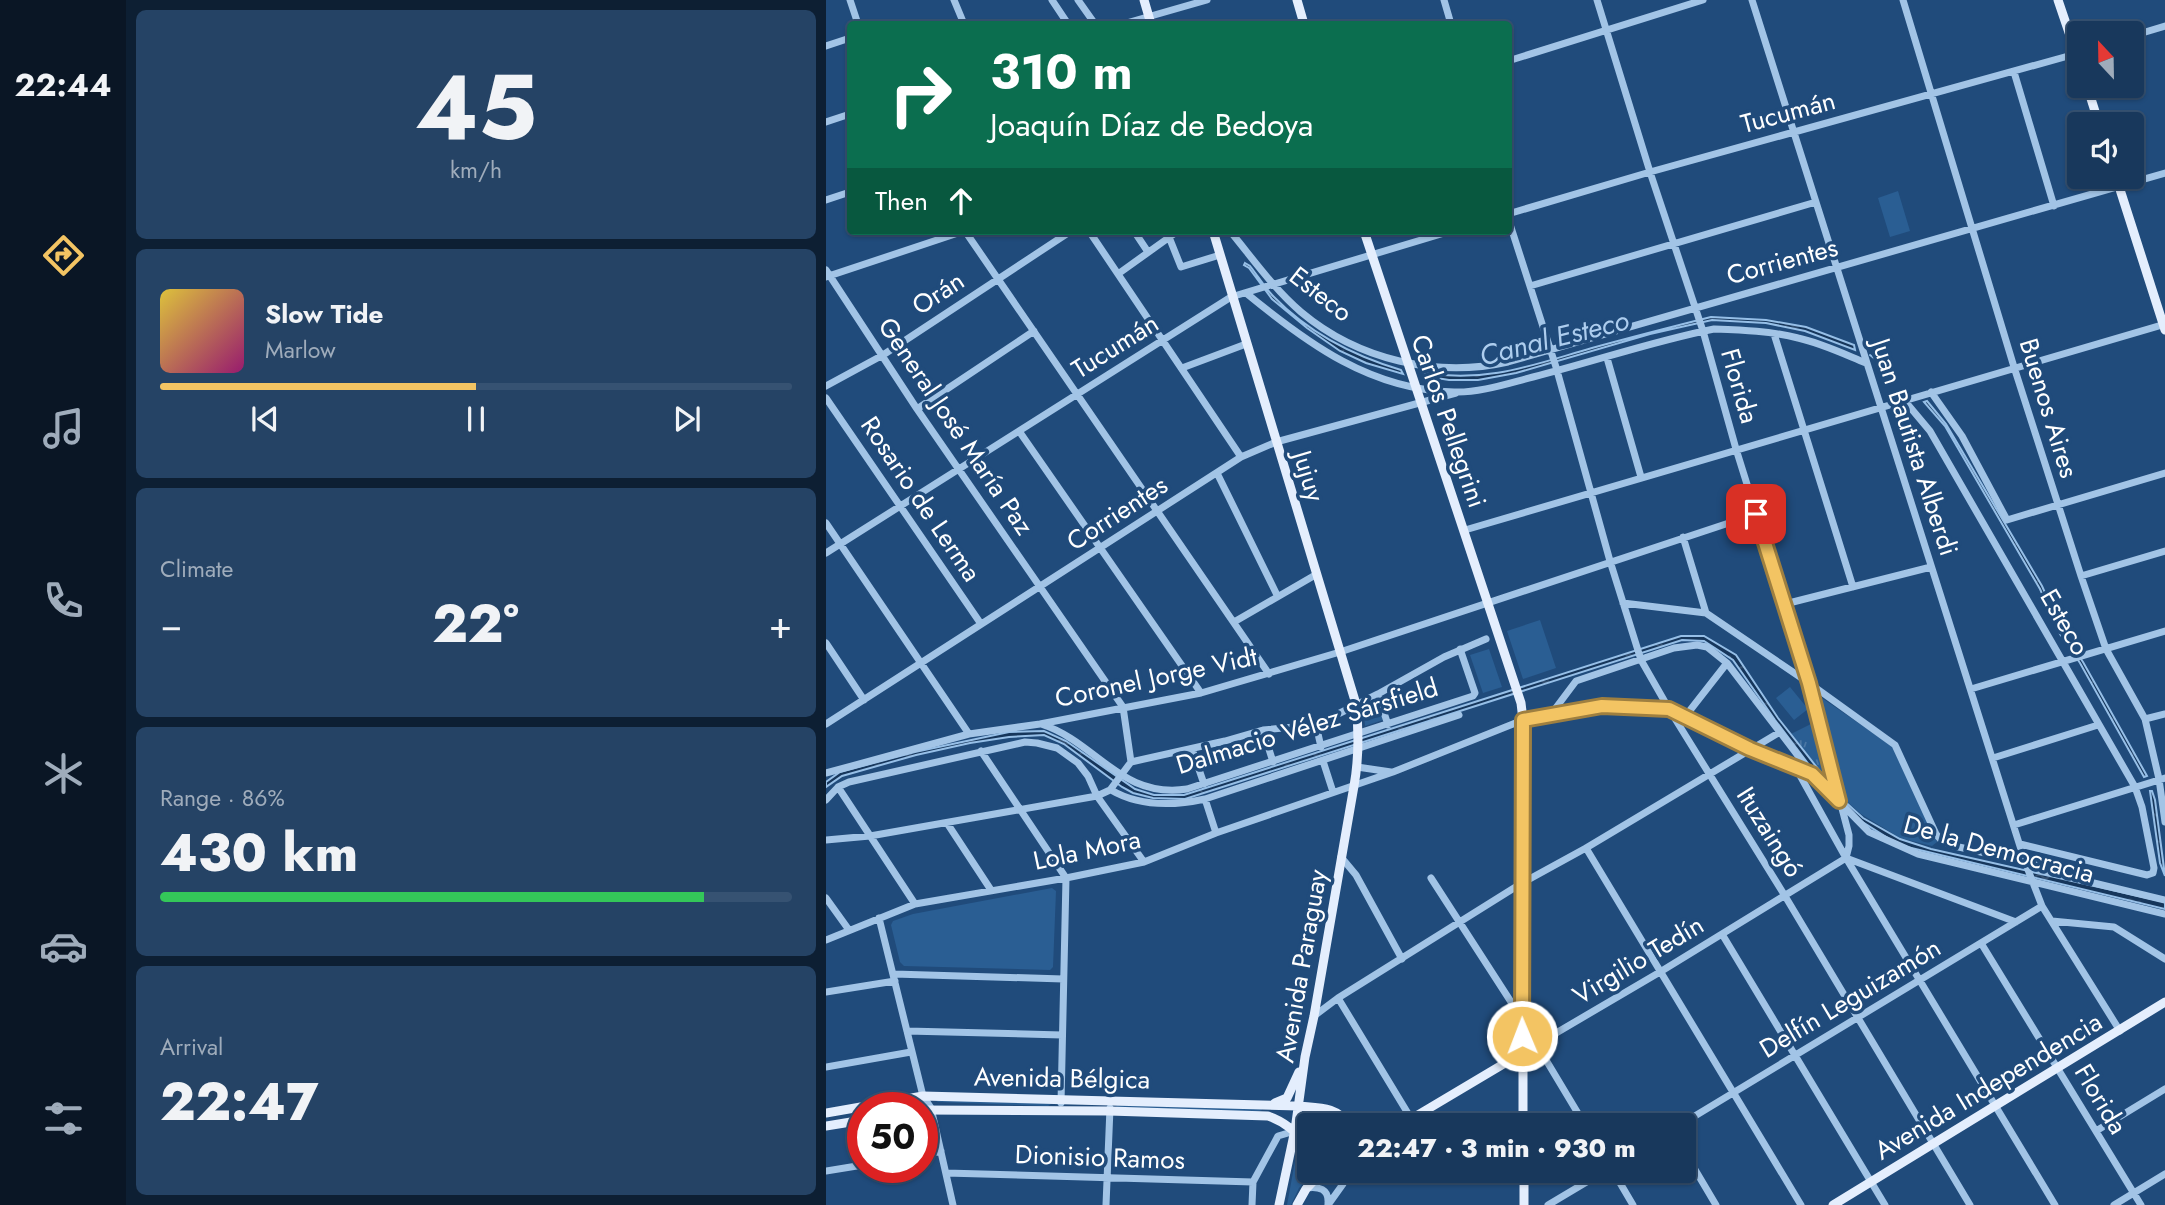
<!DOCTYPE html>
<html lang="en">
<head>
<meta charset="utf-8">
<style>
  body { margin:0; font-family:Jost,sans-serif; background:#254365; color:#f1f3f6; height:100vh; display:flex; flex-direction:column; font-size:26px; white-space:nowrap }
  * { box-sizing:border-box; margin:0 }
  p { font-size:23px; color:#9facbb }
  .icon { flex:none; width:38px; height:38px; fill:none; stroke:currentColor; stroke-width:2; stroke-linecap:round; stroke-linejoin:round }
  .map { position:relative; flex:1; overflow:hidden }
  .sheet { display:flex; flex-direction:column; gap:10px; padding:10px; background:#0d1f33; width:700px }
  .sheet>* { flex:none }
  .guide { position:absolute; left:21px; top:21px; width:665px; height:214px; border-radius:7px; box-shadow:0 2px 5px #0004,0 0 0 2px #365272; background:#0b6e4f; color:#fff; overflow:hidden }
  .needle { width:46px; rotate:338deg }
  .controls { position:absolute; left:1241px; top:21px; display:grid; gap:14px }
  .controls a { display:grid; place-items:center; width:77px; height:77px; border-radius:7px; background:#18385c; box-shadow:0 2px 5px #0004,0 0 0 2px #365272; font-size:35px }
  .speed { position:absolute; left:21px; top:1092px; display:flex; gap:14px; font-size:35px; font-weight:700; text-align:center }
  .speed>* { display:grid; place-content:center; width:91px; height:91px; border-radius:50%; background:#18385c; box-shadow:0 2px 5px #0004,0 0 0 2px #365272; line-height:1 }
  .speed .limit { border:10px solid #d22; background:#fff; color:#111 }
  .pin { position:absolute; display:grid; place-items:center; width:60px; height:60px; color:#fff; margin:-30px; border-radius:14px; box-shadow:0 4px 10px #0006 }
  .me { position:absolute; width:77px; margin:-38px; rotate:359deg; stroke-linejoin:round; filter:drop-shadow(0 0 5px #0008) }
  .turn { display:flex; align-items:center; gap:24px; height:147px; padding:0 28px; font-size:32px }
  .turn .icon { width:91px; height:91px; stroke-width:2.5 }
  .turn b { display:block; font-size:49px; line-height:60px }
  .then { display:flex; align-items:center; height:66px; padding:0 28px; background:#0003; gap:14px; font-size:26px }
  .big { font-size:52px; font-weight:800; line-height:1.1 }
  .sheet .card { flex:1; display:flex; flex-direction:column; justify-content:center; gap:10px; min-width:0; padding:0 24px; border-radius:10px; background:#254365 }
  .sheet .dial { align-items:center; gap:0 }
  .dial b { font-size:91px; line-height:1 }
  .song { display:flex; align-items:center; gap:21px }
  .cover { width:84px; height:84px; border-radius:10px; background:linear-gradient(135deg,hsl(50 70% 55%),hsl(320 70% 35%)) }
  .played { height:7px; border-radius:4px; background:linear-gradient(90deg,#f3c463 50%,#365272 50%) }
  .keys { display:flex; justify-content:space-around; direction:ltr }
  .heat { display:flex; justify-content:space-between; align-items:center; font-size:38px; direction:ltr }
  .charge { height:10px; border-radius:5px; background:linear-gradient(90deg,#34c759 86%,#365272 0) }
  .trip { position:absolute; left:471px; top:1113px; width:399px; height:70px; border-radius:7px; background:#18385c; box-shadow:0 2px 5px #0004,0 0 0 2px #365272; font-weight:800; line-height:70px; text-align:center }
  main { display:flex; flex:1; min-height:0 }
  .tab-bar { display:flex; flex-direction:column; width:126px; justify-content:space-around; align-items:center; background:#0a1625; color:#9facbb }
  .tab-bar .icon { width:49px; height:49px }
  .tab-bar .active { color:#f3c463 }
  .tab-bar b { font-size:32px; color:#f1f3f6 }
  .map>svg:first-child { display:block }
</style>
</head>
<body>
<main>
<nav class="tab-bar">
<b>22:44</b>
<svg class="icon active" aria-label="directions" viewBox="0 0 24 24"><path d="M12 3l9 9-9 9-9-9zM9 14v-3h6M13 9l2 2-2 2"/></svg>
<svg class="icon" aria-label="music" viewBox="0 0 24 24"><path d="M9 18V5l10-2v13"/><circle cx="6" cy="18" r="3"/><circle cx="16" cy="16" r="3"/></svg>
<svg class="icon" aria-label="phone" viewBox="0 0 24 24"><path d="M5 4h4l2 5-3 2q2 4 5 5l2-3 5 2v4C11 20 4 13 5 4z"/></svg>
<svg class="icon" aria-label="climate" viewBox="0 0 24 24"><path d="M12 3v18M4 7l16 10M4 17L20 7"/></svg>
<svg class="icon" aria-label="car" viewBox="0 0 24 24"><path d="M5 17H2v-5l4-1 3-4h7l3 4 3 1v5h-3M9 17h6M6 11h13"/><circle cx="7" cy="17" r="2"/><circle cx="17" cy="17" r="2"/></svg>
<svg class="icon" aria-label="filters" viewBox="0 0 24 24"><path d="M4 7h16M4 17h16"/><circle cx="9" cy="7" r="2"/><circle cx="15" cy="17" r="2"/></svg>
</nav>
<section class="sheet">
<div class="card dial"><b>45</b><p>km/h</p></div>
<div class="card">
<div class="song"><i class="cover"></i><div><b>Slow Tide</b><p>Marlow</p></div></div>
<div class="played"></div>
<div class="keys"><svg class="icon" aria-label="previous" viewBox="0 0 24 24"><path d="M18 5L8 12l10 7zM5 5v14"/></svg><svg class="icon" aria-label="pause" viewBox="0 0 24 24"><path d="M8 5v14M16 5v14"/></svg><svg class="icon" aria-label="next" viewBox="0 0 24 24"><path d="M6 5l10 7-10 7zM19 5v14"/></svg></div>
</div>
<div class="card"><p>Climate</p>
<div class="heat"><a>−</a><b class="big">22°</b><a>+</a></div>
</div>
<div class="card"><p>Range · 86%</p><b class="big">430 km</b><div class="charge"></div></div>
<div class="card"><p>Arrival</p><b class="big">22:47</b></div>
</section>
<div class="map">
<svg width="1339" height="1205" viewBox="0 0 1339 1205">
  <defs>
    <pattern id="grass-tufts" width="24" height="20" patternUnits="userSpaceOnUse" patternTransform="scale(1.75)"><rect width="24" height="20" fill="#2a5e93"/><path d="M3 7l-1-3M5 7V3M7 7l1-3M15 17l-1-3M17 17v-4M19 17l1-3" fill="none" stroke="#4a76a3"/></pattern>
    <pattern id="water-ripples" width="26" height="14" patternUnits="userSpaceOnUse" patternTransform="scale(1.75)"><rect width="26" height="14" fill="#16365b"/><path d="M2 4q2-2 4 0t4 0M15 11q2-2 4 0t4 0" fill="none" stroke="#395474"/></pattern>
  </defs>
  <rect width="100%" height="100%" fill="#204b7b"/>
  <!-- grass -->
  <path fill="url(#grass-tufts)" d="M989 722 1003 781 965 734Z"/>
  <!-- green -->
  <path fill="#2a5e93" d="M1072 191 1084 231 1064 237 1052 198Z
    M714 620 730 668 697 679 681 631Z
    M663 649 676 687 657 693 644 655Z
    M964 687 982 709 968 720 950 698Z
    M990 694 1066 746 1109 835 1111 842 1106 846 1074 838 1035 814 1017 798Z
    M550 698 557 720 539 726 537 703Z
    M226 888 230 891 227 967 224 970 78 966 74 962 65 925 67 921 87 914Z
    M109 1100 225 1102V1104L222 1106 112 1102Z
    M291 1104 435 1108 436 1110 431 1112 290 1108Z
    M493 1114 505 1117 514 1125H483V1137L481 1125 485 1116Z
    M472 1145 483 1157V1171H489L473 1188 465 1205H461Z"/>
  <!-- water -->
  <path fill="url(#water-ripples)" stroke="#96bfe7" stroke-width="2" d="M419 263 424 266C432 276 439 288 448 297 483 333 528 356 575 370L577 374 540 363 514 351 481 328 446 299 423 268 418 265Z
    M885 317 940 320 980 327 1028 345 1029 350 979 331 940 323 886 320 824 334 690 373 652 380H623L598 376V373C663 383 706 365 766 348 806 337 845 327 885 317Z
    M1101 401 1120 424 1216 586 1237 633 1257 662 1321 776 1318 777 1254 663 1234 634 1214 589 1119 426 1098 402Z
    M855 636H878L910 655 952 718 1015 798 1037 818 1074 839 1105 849 1339 902V909L1073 845 1035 821 993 778 949 720 907 660 878 641 856 640 359 799 327 798 307 793 296 787 238 744 218 735 183 737 144 743 90 755 16 776 0 787V782L14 772 89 752 183 732 218 731 240 741 309 789 328 795H358Z
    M1324 791H1326L1329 800 1339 876 1334 863Z"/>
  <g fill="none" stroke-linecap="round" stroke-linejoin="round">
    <!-- stream -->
    <path stroke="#96bfe7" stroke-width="2" d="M1044 355 1049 359"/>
    <!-- minor -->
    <path stroke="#a2c4e6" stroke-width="7" d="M24 0 32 24
      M128 0 138 24
      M226 0 242 24
      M252 0 269 24
      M618 0 625 24
      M926 0 1199 862 1216 906 1294 1031
      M1077 0 1188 367 1255 576 1280 649 1319 719 1333 779 1339 822
      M297 24 381 0
      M1306 36 1339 26
      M0 46 24 38
      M682 61 877 0
      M1188 72 1228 206
      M0 122 24 114
      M0 200 24 192
      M682 214 824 172 1253 53
      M682 218 730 367 784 561 815 660 843 709 959 896 1144 1205
      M139 231 443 674
      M263 231 415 457
      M308 231 322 252
      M404 231C427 259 448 289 475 312 532 360 611 378 682 362L1339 173
      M343 237 355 267 394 255
      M0 270 91 409 297 707 305 762 284 790 271 796 44 836 0 840
      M292 274 352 231
      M0 277 138 231
      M704 286 990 202
      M420 293C482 344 545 390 628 392 654 393 683 383 707 377 767 362 827 341 888 329 916 330 945 331 972 338 995 343 1018 354 1040 363
      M948 334 1027 587
      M781 358 815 477
      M356 368 420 344
      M0 386 57 355 245 231
      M1105 392 1136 436 1181 520 1339 473
      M0 398 155 624
      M1078 400 1104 431 1309 787 1316 807 1328 868 1327 873 1321 875 1194 844
      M91 409 208 331
      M193 431 375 693
      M391 473 451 595
      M0 523 143 734
      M639 530 1339 324
      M857 537 880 613
      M0 553 405 297 625 231
      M1255 576 1339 551
      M797 603 880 613 983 683 1069 745 1110 834 1115 840 1124 845 1199 862 1208 864 1214 870 1339 900
      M959 604 1105 567
      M408 622 491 574
      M0 643 38 700
      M1145 689 1339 631
      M552 694 562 725
      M726 713 750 681 848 648 871 645 881 647 901 663 986 774 1043 832 1092 854 1339 914
      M858 718 901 663
      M1319 719 1339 714
      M0 724 415 457 450 442 630 393
      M215 724C271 742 294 799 361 789L647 696 649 693 634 649
      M490 725 495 747
      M437 730 447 762
      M366 749 378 784
      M155 751 240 878 235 1103
      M1167 758 1272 725
      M497 761 507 792
      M305 762 399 741 437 730 490 725 552 694 618 657 660 639
      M531 767 565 772
      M971 770 1020 858 1229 1205
      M0 773 143 734 214 724 375 693 514 652 930 514
      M12 787 89 904
      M285 790C314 807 347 806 379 799L633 715
      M379 799 390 833
      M0 800 12 787 23 782 199 742 211 743 231 748 252 763 262 776 271 796 318 862
      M121 823 165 890
      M1188 825 1339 778
      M760 848 975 1205
      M515 857 530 875 576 959
      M1020 858 1190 922
      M605 878 696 1019
      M0 898 23 930
      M53 918 97 1096 105 1108 127 1205
      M1226 921 1288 927 1339 959
      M896 934 1059 1205
      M0 940 89 904 240 878 318 862 390 833 567 772 697 720 726 713 776 706 843 709 924 749 986 774
      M1155 943 1315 1205
      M68 974 237 979
      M0 992 69 981
      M512 998 589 1125
      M488 1016 512 998 696 883 760 848 954 732
      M81 1031 236 1035
      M711 1045 759 1125
      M696 1053 834 972 1020 858 1023 846V835L983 683 910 449 877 331 824 172 771 0
      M0 1067 85 1052
      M854 1125 1216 906
      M1270 1131 1339 1089
      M858 1151 890 1205
      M96 1155 115 1151
      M0 1171 37 1165
      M787 1171 807 1205
      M120 1173 427 1182
      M480 1188C493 1186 503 1189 502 1203
      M280 1205 284 1108
      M426 1205 427 1182 452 1136 469 1131
      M502 1205 517 1184V1171
      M722 1205 779 1171
      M1288 1205 1339 1174"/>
    <!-- major -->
    <path stroke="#e4eefd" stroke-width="9" d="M318 0 325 24
      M471 0 478 24
      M1232 0 1253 62
      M1261 86 1273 124
      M1290 177 1339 330
      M387 231C434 389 483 546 530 704 533 732 533 758 528 786L488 1016 479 1057 469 1130 453 1205
      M538 231 695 703 697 720V1125
      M449 1103 461 1098 473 1072
      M96 1110 283 1111 442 1116C460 1122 470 1133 483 1146
      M0 1113 97 1096 472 1106C491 1108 512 1106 522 1125
      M575 1125 696 1053
      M0 1126 37 1120
      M698 1171V1205
      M471 1205 480 1189 497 1171
      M1007 1205 1339 1002"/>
  </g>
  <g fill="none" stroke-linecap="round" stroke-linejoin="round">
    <!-- route casing -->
    <g stroke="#9e7f40" stroke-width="18">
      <path id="route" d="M696 1036 697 720 776 706 843 709 924 749 986 774 1013 801 983 683 930 514"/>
    </g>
    <!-- route -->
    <use href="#route" stroke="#f3c463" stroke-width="12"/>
  </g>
  <g text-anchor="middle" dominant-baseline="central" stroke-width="7" stroke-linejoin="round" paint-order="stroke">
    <!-- street labels -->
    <g font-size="26" fill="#fff" stroke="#204b7b">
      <text transform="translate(962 112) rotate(-15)">Tucumán</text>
      <text transform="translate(956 261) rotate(-15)">Corrientes</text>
      <text transform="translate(112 293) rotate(-33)">Orán</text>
      <text transform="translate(495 294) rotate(38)">Esteco</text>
      <text transform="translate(289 346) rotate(-32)">Tucumán</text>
      <text transform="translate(914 386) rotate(74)">Florida</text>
      <text transform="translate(1223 408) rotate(73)">Buenos Aires</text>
      <text transform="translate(623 421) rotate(71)">Carlos Pellegrini</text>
      <text transform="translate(130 426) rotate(56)">General José María Paz</text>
      <text transform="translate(1089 447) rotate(72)">Juan Bautista Alberdi</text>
      <text transform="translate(483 476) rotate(73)">Jujuy</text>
      <text transform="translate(95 499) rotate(56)">Rosario de Lerma</text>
      <text transform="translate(291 513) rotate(-33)">Corrientes</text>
      <text transform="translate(1239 622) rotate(60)">Esteco</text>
      <text transform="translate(330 677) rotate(-12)">Coronel Jorge Vidt</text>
      <text transform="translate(481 726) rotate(-17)">Dalmacio Vélez Sársfield</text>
      <text transform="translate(944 832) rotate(58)">Ituzaingó</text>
      <text transform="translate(1173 849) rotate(15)">De la Democracia</text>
      <text transform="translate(261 850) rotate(-12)">Lola Mora</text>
      <text transform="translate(812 960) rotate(-31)">Virgilio Tedín</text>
      <text transform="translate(475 966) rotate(-80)">Avenida Paraguay</text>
      <text transform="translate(1024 998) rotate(-31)">Delfín Leguizamón</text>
      <text transform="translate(236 1078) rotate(1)">Avenida Bélgica</text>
      <text transform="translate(1162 1086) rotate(-31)">Avenida Independencia</text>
      <text transform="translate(1275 1099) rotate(59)">Florida</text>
      <text transform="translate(274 1157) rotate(2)">Dionisio Ramos</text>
    </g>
    <!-- water labels -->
    <g font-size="28" font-style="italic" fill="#adcdee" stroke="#204b7b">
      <text transform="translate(728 338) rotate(-14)">Canal Esteco</text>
    </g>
  </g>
</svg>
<div class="controls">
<a><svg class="needle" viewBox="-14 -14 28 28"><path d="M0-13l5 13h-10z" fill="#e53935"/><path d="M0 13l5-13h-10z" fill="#9facbb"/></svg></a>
<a><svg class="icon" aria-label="sound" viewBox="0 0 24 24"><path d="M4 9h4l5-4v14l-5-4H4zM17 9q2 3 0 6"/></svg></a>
</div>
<div class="speed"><div class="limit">50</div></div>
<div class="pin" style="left:930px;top:514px;background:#d93025"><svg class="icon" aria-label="arrive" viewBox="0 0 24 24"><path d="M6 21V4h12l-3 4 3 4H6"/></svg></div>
<svg class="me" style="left:696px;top:1036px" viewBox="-20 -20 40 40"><circle r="17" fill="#f3c463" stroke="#fff" stroke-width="3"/><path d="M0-11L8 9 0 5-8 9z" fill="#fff"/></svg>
<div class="trip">22:47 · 3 min · 930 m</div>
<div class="guide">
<div class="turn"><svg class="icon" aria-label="right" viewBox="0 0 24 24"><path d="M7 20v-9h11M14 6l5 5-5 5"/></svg><div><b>310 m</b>Joaquín Díaz de Bedoya</div></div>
<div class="then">Then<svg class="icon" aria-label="ahead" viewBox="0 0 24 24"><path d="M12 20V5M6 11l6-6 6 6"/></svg></div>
</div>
</div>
</main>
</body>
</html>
